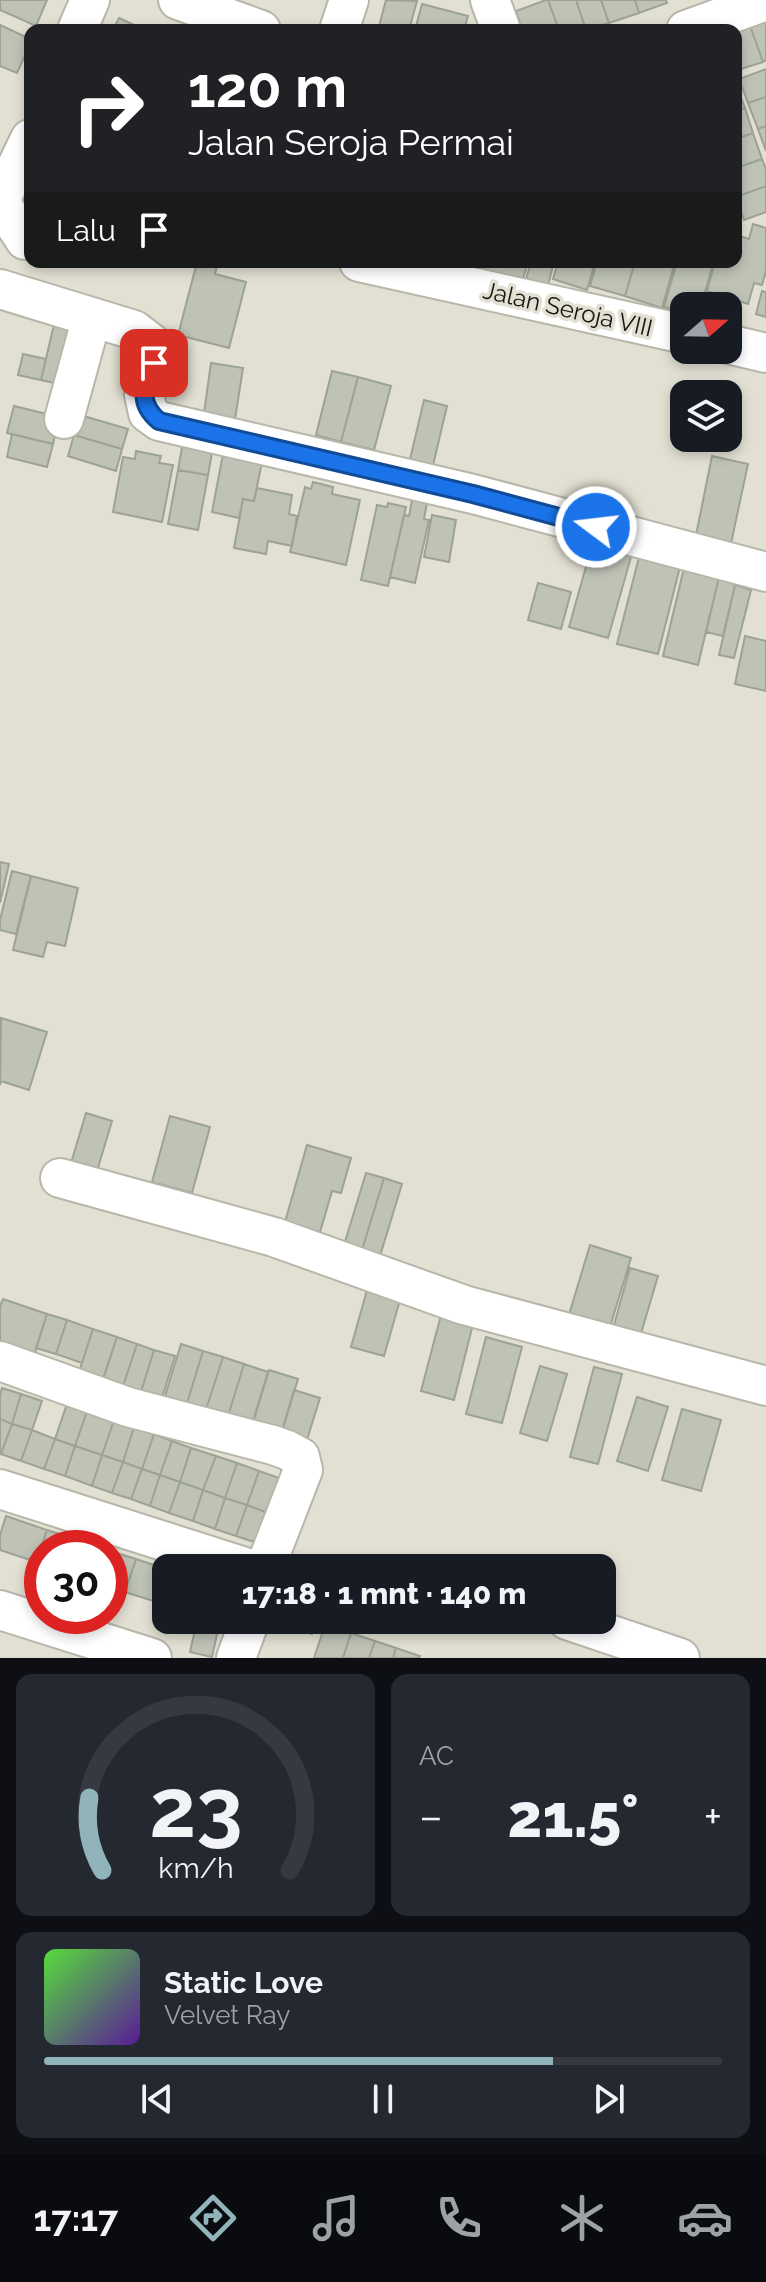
<!DOCTYPE html>
<html lang="id">
<head>
<meta charset="utf-8">
<style>
  body { margin:0; font-family:Raleway,sans-serif; background:#242831; color:#f1f3f6; height:100vh; display:flex; flex-direction:column; font-size:30px; white-space:nowrap }
  * { box-sizing:border-box; margin:0 }
  p { font-size:26px; color:#9ea1a6 }
  .icon { flex:none; width:44px; height:44px; fill:none; stroke:currentColor; stroke-width:2; stroke-linecap:round; stroke-linejoin:round }
  .map { position:relative; height:1658px; overflow:hidden }
  .drawer { display:flex; flex-direction:column; gap:16px; padding:16px; background:#0d0f14; flex:1 }
  .drawer>* { flex:none }
  .top-card { position:absolute; left:24px; top:24px; width:718px; height:244px; border-radius:16px; box-shadow:0 4px 12px #0003; background:#202124; color:#fff; overflow:hidden }
  .needle { width:52px; rotate:70deg }
  .controls { position:absolute; left:670px; top:292px; display:grid; gap:16px }
  .controls a { display:grid; place-items:center; width:72px; height:72px; border-radius:16px; background:#171b24; box-shadow:0 4px 12px #0003; font-size:40px }
  .speed { position:absolute; left:24px; top:1530px; display:flex; gap:16px; font-size:40px; font-weight:700; text-align:center }
  .speed>* { display:grid; place-content:center; width:104px; height:104px; border-radius:50%; background:#171b24; box-shadow:0 4px 12px #0003; line-height:1 }
  .speed .limit { border:12px solid #d22; background:#fff; color:#111 }
  .pin { position:absolute; display:grid; place-items:center; width:68px; height:68px; color:#fff; margin:-34px; border-radius:16px; box-shadow:0 4px 12px #0006 }
  .me { position:absolute; width:88px; margin:-44px; rotate:285deg; stroke-linejoin:round; filter:drop-shadow(0 0 6px #0008) }
  .turn { display:flex; align-items:center; gap:28px; height:168px; padding:0 32px; font-size:36px }
  .turn .icon { width:104px; height:104px; stroke-width:2.5 }
  .turn b { display:block; font-size:56px; line-height:68px }
  .then { display:flex; align-items:center; height:76px; padding:0 32px; background:#0003; gap:16px; font-size:30px }
  .big { font-size:60px; font-weight:800; line-height:1.1 }
  .drawer .widget { flex:1; display:flex; flex-direction:column; justify-content:center; gap:12px; min-width:0; padding:0 28px; border-radius:16px; background:#242831 }
  .drawer .dial { align-items:center; gap:0 }
  .dial svg { height:208px; overflow:visible; fill:none; stroke:#363941; stroke-width:7; stroke-linecap:round; text-anchor:middle }
  .dial text { fill:#f1f3f6; stroke:none }
  .song { display:flex; align-items:center; gap:24px }
  .cover { width:96px; height:96px; border-radius:12px; background:linear-gradient(135deg,hsl(110 70% 55%),hsl(270 70% 35%)) }
  .played { height:8px; border-radius:4px; background:linear-gradient(90deg,#91b4ba 75%,#363941 75%) }
  .keys { display:flex; justify-content:space-around; direction:ltr }
  .heat { display:flex; justify-content:space-between; align-items:center; font-size:44px; direction:ltr }
  .drawer .tiles { flex:1; display:grid; gap:16px; grid-template-columns:1fr 1fr }
  .widget:last-child { grid-column:span 2 }
  .trip { position:absolute; left:152px; top:1554px; width:464px; height:80px; border-radius:16px; background:#171b24; box-shadow:0 4px 12px #0003; font-weight:800; line-height:80px; text-align:center }
  .menu { display:flex; height:128px; justify-content:space-around; align-items:center; background:#090b0e; color:#9ea1a6 }
  .menu .icon { width:56px; height:56px }
  .menu .active { color:#91b4ba }
  .menu b { font-size:36px; color:#f1f3f6 }
  .map>svg:first-child { display:block }
</style>
</head>
<body>
<div class="map">
<svg width="766" height="1658" viewBox="0 0 766 1658">
  <rect width="100%" height="100%" fill="#e2e0d2"/>
  <!-- building -->
  <path fill="#bfc3b6" stroke="#9da295" stroke-width="2" d="M0 0H47L36 26 0 10Z
    M386 0 417 1 409 30H378Z
    M546 0H548L559 30H522L516 11Z
    M548 0H576L586 30H559Z
    M576 0H601L609 23 586 30Z
    M601 0H635L639 13 609 23Z
    M635 0H666L667 3 639 13Z
    M422 4 468 16 464 30H415Z
    M119 18 145 30H113Z
    M766 21V60L763 62 750 26Z
    M0 25 30 39V45L17 73 0 66Z
    M750 26 763 62 738 70 736 63V31Z
    M766 69V97L748 103 739 79Z
    M736 84 745 108 736 111Z
    M766 97V126L758 129 748 103Z
    M745 108 753 133 736 139V111Z
    M766 126V151L758 129Z
    M753 133 762 159 736 168V139Z
    M762 159 766 169V186L736 197V168Z
    M766 186V212L744 220 736 197Z
    M753 224 766 228V271L762 285 754 283 748 304 707 291 715 262H736V235L749 239Z
    M197 262H218L215 274 246 282 229 348 178 335Z
    M484 262H528L520 289 479 277Z
    M531 262H554L548 285 526 279Z
    M558 262H595L587 290 553 279Z
    M597 262H635L625 296 590 286Z
    M635 262H675L662 308 625 296Z
    M677 262H704L713 264 701 306H684V314L664 307Z
    M762 291 766 292V317L756 314Z
    M56 316 85 331 72 387 41 380Z
    M23 354 46 359 41 380 18 375Z
    M211 363 243 368 233 432 204 413Z
    M332 371 358 377 341 442 316 435Z
    M358 377 391 386 374 450 341 442Z
    M424 400 447 406 431 474 408 468Z
    M14 406 59 417 53 444 7 433Z
    M80 415 128 429 122 449 74 435Z
    M12 434 53 444 47 467 7 457Z
    M74 435 122 449 116 471 68 456Z
    M183 442 213 447 208 475 178 470Z
    M136 451 161 456 159 463 173 465 162 522 113 512 123 457 135 459Z
    M223 454 262 462 254 501 243 499 239 518 212 512Z
    M712 456 748 464 730 548 695 540Z
    M178 470 208 475 198 530 168 524Z
    M313 482 333 487 332 494 360 500 346 565 290 552 305 487 311 489Z
    M257 488 292 495 289 514 297 516 292 546 268 541 266 554 234 548 243 499 254 501Z
    M413 495 428 498 424 519 429 520 415 583 390 577 404 515 409 516Z
    M388 503 406 507 388 586 361 580 377 505 387 507Z
    M432 515 456 520 449 562 424 557Z
    M594 538 633 550 608 638 569 627Z
    M640 553 681 563 658 654 617 644Z
    M684 568 719 577 698 665 663 656Z
    M719 577 736 581 723 636 706 632Z
    M538 583 571 592 561 629 528 620Z
    M735 585 751 590 734 658 719 655Z
    M745 636 766 641V691L735 684Z
    M0 862 9 864 0 903Z
    M12 871 31 876 16 934 0 930V920Z
    M31 876 78 888 65 946 47 942 43 957 13 950Z
    M1 1018 47 1032 29 1090 1 1081 0 1085Z
    M86 1113 112 1121 97 1171 71 1163Z
    M170 1116 210 1127 192 1193 152 1182Z
    M307 1145 351 1158 341 1193 332 1191 318 1239 283 1229Z
    M366 1173 384 1178 362 1250 344 1245Z
    M384 1178 402 1184 380 1256 362 1250Z
    M590 1245 631 1258 606 1340 565 1328Z
    M630 1268 658 1276 637 1347 610 1339Z
    M367 1290 400 1300 384 1356 351 1347Z
    M3 1299 47 1314 34 1356 0 1345V1306Z
    M47 1314 67 1320 56 1354 36 1348Z
    M441 1315 473 1324 454 1400 421 1391Z
    M67 1320 93 1329 82 1363 56 1354Z
    M93 1329 117 1337 101 1386 77 1378Z
    M117 1337 137 1344 122 1389 102 1382Z
    M486 1337 522 1347 502 1423 466 1414Z
    M137 1344 154 1350 140 1395 122 1389Z
    M181 1344 203 1351 184 1413 162 1406Z
    M154 1350 175 1356 161 1401 140 1395Z
    M203 1351 223 1357 203 1419 184 1413Z
    M223 1357 244 1364 225 1426 203 1419Z
    M244 1364 268 1372 249 1434 225 1426Z
    M540 1366 567 1374 547 1441 520 1433Z
    M594 1367 622 1374 598 1464 570 1457Z
    M269 1370 298 1379 280 1438 251 1429Z
    M2 1388 21 1394 12 1424 0 1419V1395Z
    M294 1390 320 1398 305 1446 280 1438Z
    M21 1394 42 1401 32 1430 12 1424Z
    M637 1397 668 1407 648 1471 617 1461Z
    M67 1404 87 1411 75 1446 55 1439Z
    M682 1409 721 1420 701 1491 662 1480Z
    M87 1411 114 1420 102 1455 75 1446Z
    M0 1419 12 1424 1 1454 0 1453Z
    M114 1420 134 1427 123 1462 102 1455Z
    M12 1424 32 1430 21 1461 1 1454Z
    M134 1427 154 1434 142 1469 123 1462Z
    M32 1430 55 1439 44 1469 21 1461Z
    M154 1434 172 1441 160 1475 142 1469Z
    M55 1439 75 1446 65 1476 44 1469Z
    M172 1441 191 1448 180 1482 160 1475Z
    M75 1446 102 1455 92 1486 65 1476Z
    M191 1448 216 1456 203 1490 180 1482Z
    M102 1455 123 1462 112 1493 92 1486Z
    M216 1456 237 1463 225 1498 203 1490Z
    M123 1462 142 1469 131 1499 112 1493Z
    M237 1463 259 1471 247 1505 225 1498Z
    M142 1469 160 1475 150 1506 131 1499Z
    M259 1471 285 1480 273 1515 247 1505Z
    M160 1475 180 1482 169 1513 150 1506Z
    M180 1482 203 1490 193 1521 169 1513Z
    M203 1490 225 1498 215 1529 193 1521Z
    M225 1498 247 1505 236 1536 215 1529Z
    M247 1505 273 1515 263 1545 236 1536Z
    M6 1516 47 1530 36 1562 0 1550V1535Z
    M47 1530 93 1545 92 1548H42V1564L36 1562Z
    M110 1551 136 1559 125 1592 110 1587Z
    M420 1555 467 1559 466 1568H419Z
    M136 1559 166 1569V1605L125 1592Z
    M275 1620H318L312 1634Z
    M196 1625 218 1630 212 1657 190 1652Z
    M325 1625 351 1633 343 1658H314Z
    M351 1633 375 1641 369 1658H343Z
    M375 1641 396 1648 393 1658H369Z
    M396 1648 420 1656 419 1658H393Z"/>
  <g fill="none" stroke-linecap="round" stroke-linejoin="round">
    <!-- minor casing -->
    <g stroke="#b8b6a9" stroke-width="42">
      <path id="minor" d="M178 0 261 30
        M490 0 501 30
        M77 30 90 0
        M339 30 349 0
        M686 30 766 1
        M0 201 30 139
        M0 202 25 240
        M359 262 684 334
        M0 289 134 330 151 343 154 363 145 383 144 394 148 413 159 421 473 494 766 572
        M728 344 766 353
        M64 419 92 317
        M60 1178 274 1237 464 1305 766 1386
        M0 1361 128 1407 273 1445 287 1450 300 1457 303 1470 265 1568
        M0 1489 248 1568
        M0 1610 152 1658
        M567 1620 680 1658
        M236 1658 250 1620"/>
    </g>
    <!-- minor -->
    <use href="#minor" stroke="#fff" stroke-width="38"/>
  </g>
  <g fill="none" stroke-linecap="round" stroke-linejoin="round">
    <!-- route casing -->
    <g stroke="#114b97" stroke-width="20">
      <path id="route" d="M154 363C144 386 137 403 159 421L473 494 596 527"/>
    </g>
    <!-- route -->
    <use href="#route" stroke="#1a73e8" stroke-width="14"/>
  </g>
  <g text-anchor="middle" dominant-baseline="central" stroke-width="7" stroke-linejoin="round" paint-order="stroke">
    <!-- street labels -->
    <g font-size="24" fill="#181712" stroke="#e2e0d2">
      <text transform="translate(568 309) rotate(13)">Jalan Seroja VIII</text>
    </g>
  </g>
</svg>
<div class="controls">
<a><svg class="needle" viewBox="-14 -14 28 28"><path d="M0-13l5 13h-10z" fill="#e53935"/><path d="M0 13l5-13h-10z" fill="#9ea1a6"/></svg></a>
<a><svg class="icon" aria-label="layers" viewBox="0 0 24 24"><path d="M12 4l9 5-9 5-9-5zM3 14l9 5 9-5"/></svg></a>
</div>
<div class="speed"><div class="limit">30</div></div>
<div class="pin" style="left:154px;top:363px;background:#d93025"><svg class="icon" aria-label="arrive" viewBox="0 0 24 24"><path d="M6 21V4h12l-3 4 3 4H6"/></svg></div>
<svg class="me" style="left:596px;top:527px" viewBox="-20 -20 40 40"><circle r="17" fill="#1a73e8" stroke="#fff" stroke-width="3"/><path d="M0-11L8 9 0 5-8 9z" fill="#fff"/></svg>
<div class="trip">17:18 · 1 mnt · 140 m</div>
<div class="top-card">
<div class="turn"><svg class="icon" aria-label="right" viewBox="0 0 24 24"><path d="M7 20v-9h11M14 6l5 5-5 5"/></svg><div><b>120 m</b>Jalan Seroja Permai</div></div>
<div class="then">Lalu<svg class="icon" aria-label="arrive" viewBox="0 0 24 24"><path d="M6 21V4h12l-3 4 3 4H6"/></svg></div>
</div>
</div>
<section class="drawer">
<div class="tiles">
<div class="widget dial"><svg viewBox="0 0 100 80">
<path d="M14 69A42 42 0 1 1 86 69"/>
<path d="M14 69A42 42 0 0 1 9 41" stroke="#91b4ba"/>
<text x="50" y="56" font-size="32" font-weight="700">23</text>
<text x="50" y="72" font-size="11">km/h</text>
</svg></div>
<div class="widget"><p>AC</p>
<div class="heat"><a>−</a><b class="big">21.5°</b><a>+</a></div>
</div>
<div class="widget">
<div class="song"><i class="cover"></i><div><b>Static Love</b><p>Velvet Ray</p></div></div>
<div class="played"></div>
<div class="keys"><svg class="icon" aria-label="previous" viewBox="0 0 24 24"><path d="M18 5L8 12l10 7zM5 5v14"/></svg><svg class="icon" aria-label="pause" viewBox="0 0 24 24"><path d="M8 5v14M16 5v14"/></svg><svg class="icon" aria-label="next" viewBox="0 0 24 24"><path d="M6 5l10 7-10 7zM19 5v14"/></svg></div>
</div>
</div>
</section>
<nav class="menu">
<b>17:17</b>
<svg class="icon active" aria-label="directions" viewBox="0 0 24 24"><path d="M12 3l9 9-9 9-9-9zM9 14v-3h6M13 9l2 2-2 2"/></svg>
<svg class="icon" aria-label="music" viewBox="0 0 24 24"><path d="M9 18V5l10-2v13"/><circle cx="6" cy="18" r="3"/><circle cx="16" cy="16" r="3"/></svg>
<svg class="icon" aria-label="phone" viewBox="0 0 24 24"><path d="M5 4h4l2 5-3 2q2 4 5 5l2-3 5 2v4C11 20 4 13 5 4z"/></svg>
<svg class="icon" aria-label="climate" viewBox="0 0 24 24"><path d="M12 3v18M4 7l16 10M4 17L20 7"/></svg>
<svg class="icon" aria-label="car" viewBox="0 0 24 24"><path d="M5 17H2v-5l4-1 3-4h7l3 4 3 1v5h-3M9 17h6M6 11h13"/><circle cx="7" cy="17" r="2"/><circle cx="17" cy="17" r="2"/></svg>
</nav>
</body>
</html>
